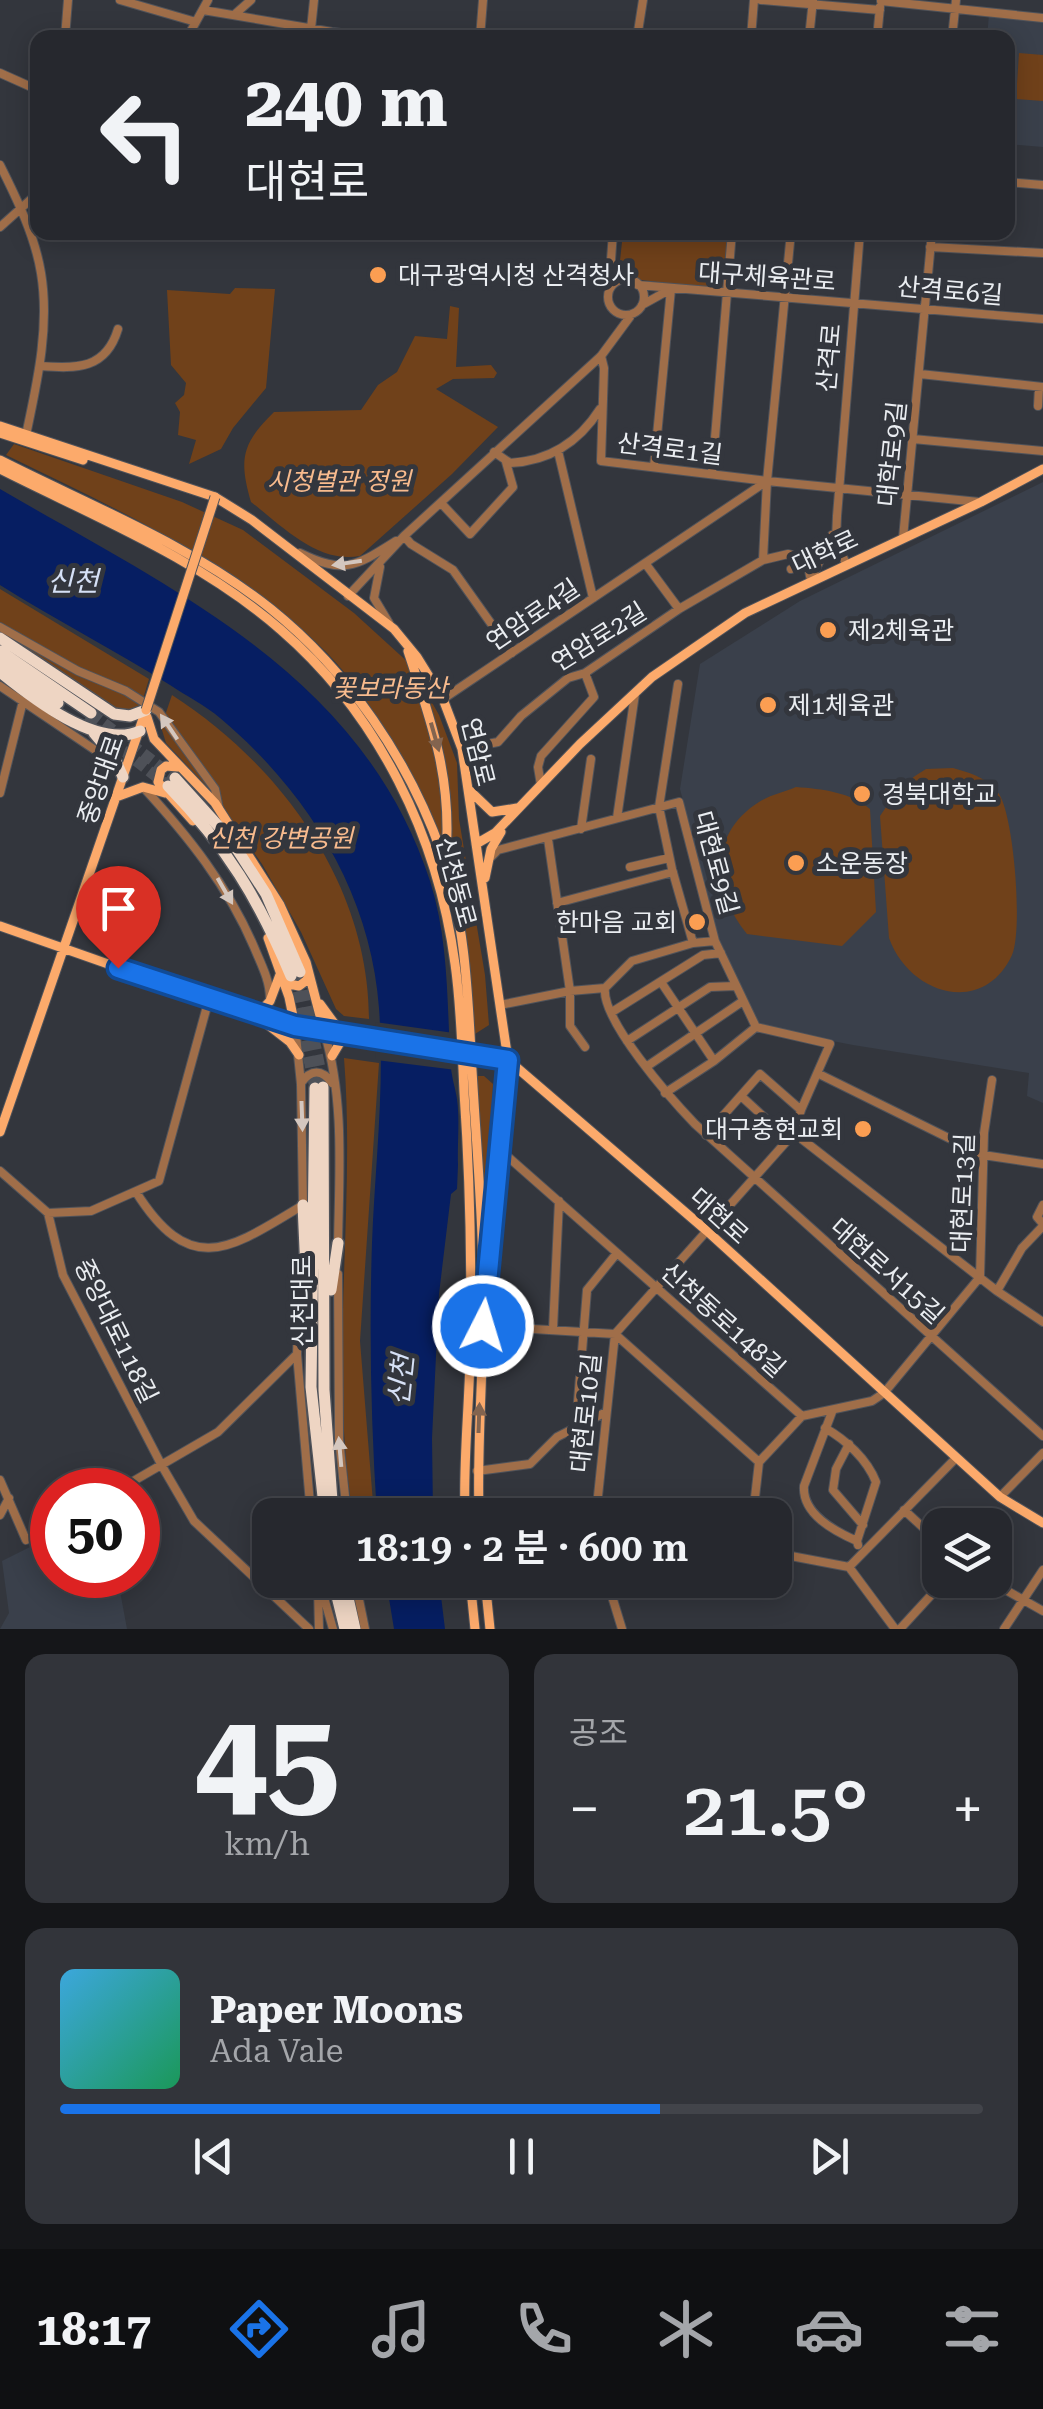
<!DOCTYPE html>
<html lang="ko">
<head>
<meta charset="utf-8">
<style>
  body { margin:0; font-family:"Roboto Serif","Noto Sans KR",serif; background:#32343a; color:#f1f3f6; height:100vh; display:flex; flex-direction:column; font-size:38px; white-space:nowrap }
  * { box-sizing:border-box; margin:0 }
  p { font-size:32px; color:#a4a6aa }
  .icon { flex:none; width:55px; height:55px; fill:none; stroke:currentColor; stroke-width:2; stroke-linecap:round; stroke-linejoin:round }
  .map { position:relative; height:1629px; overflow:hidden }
  .details { display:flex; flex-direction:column; gap:25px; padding:25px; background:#151619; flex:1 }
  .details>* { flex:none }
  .top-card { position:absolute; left:30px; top:30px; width:985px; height:210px; border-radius:20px; box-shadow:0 5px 25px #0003,0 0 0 2px #42444a; background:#26282e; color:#f1f3f6; overflow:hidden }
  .fabs { position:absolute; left:922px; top:1508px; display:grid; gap:20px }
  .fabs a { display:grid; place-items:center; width:90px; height:90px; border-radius:20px; background:#26282e; box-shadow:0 5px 25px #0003,0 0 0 2px #42444a; font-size:50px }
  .speed { position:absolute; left:30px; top:1468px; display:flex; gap:20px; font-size:50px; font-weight:700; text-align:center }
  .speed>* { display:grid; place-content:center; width:130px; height:130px; border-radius:50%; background:#26282e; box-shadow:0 5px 25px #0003,0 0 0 2px #42444a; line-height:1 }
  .speed .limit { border:15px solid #d22; background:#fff; color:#111 }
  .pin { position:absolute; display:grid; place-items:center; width:85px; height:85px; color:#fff; margin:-102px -42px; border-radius:50% 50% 50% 0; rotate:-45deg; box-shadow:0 0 10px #0007 }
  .pin .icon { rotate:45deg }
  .me { position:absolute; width:110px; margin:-55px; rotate:5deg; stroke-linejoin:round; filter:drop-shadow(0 0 8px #0008) }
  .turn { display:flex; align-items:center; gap:35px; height:210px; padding:0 50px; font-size:45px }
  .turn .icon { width:130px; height:130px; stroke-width:2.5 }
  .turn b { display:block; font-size:70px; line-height:85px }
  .big { font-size:75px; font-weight:600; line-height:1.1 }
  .details .card { flex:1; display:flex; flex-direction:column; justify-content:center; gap:15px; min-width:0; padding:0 35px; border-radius:20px; background:#32343a }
  .details .dial { align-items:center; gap:0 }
  .dial b { font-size:130px; line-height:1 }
  .song { display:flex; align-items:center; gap:30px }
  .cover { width:120px; height:120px; border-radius:15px; background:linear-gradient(135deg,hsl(200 70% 55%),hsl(150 70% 35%)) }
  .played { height:10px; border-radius:5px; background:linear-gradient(90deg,#1a73e8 65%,#42444a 65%) }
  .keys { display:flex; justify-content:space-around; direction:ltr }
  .heat { display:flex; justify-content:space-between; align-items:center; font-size:55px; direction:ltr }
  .details .tiles { flex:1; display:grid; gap:25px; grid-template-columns:1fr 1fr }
  .card:last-child { grid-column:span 2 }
  .trip { position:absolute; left:252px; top:1498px; width:540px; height:100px; border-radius:20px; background:#26282e; box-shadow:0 5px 25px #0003,0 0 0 2px #42444a; font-weight:600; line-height:100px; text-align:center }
  .dock { display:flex; height:160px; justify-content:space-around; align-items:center; background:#0f1012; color:#a4a6aa }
  .dock .icon { width:70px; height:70px }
  .dock .active { color:#1a73e8 }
  .dock b { font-size:45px; color:#f1f3f6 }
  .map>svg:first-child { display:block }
</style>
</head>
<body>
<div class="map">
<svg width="1043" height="1629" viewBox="0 0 1043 1629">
  <rect width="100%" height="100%" fill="#33363d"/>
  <!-- built -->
  <path fill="#3a404b" d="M989 14 1043 19V147L1008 144V38H987Z
    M1043 482V1103L1027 1096 1029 1073 853 1045 756 1026 718 935 680 789 700 664 800 601Z
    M52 1536V1575H117L127 1629H0L9 1613 2 1561Z"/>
  <!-- green -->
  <path fill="#70411a" d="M1019 53 1043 55V101L1016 99Z
    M623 233H728L723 290 633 279 619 270Z
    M235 288 275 289 266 388 233 428 221 449 189 464 196 440 178 435 180 412 175 403 184 395 186 383 171 365 167 290 230 294Z
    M450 306 459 308 456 367 491 365 497 373 494 378 453 379 436 389 498 427 452 474 360 556C318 564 282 526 251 502 239 460 241 444 274 412L361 410 378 385 397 372 415 336 447 339Z
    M14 444 182 502 243 530 354 613 411 665 439 715 457 763 459 819 485 975 489 1025 475 1034C470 978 468 915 449 862 426 795 377 704 327 653 239 565 117 509 6 455Z
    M0 589 149 679 140 709 114 714 107 702 0 644Z
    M172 695C281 765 369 885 369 1019L344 1016 336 1009 301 932 262 864 209 789 166 743 161 727Z
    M953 768C971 773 988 778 999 794 1014 817 1023 930 1012 955 984 1016 910 996 889 938L880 816 899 788 915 776 926 769Z
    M796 787C822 789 850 792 870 809L876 912 842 946 747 934C712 892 708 834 759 802 770 795 784 792 796 787Z
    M344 1058 379 1063 360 1341 374 1515H353C328 1364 356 1210 344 1058Z
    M477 1076H484L493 1084 487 1259Z"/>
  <!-- water -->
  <path fill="#061e62" d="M0 489C173 590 363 675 430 881 448 938 447 996 450 1053 450 1066 452 1077 455 1089 461 1112 457 1141 458 1165L457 1189 451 1194 439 1294 432 1438 433 1515H377C371 1425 369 1333 372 1243 375 1165 385 1087 379 1008 371 893 307 791 220 718 205 705 186 696 170 685 114 650 56 620 0 585Z
    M386 1580H439L445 1629H394Z"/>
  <!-- pier -->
  <path fill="#33363d" d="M375 1022 454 1033 456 1070 376 1060Z"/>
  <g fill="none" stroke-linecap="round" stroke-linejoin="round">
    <!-- highway-tunnel -->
    <path stroke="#4e5158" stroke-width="11" stroke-dasharray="11 5.5" stroke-linecap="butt" d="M91 713 175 778
      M84 720 167 785
      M301 974 323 1083
      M291 976 315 1088"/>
    <!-- minor casing -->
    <g stroke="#50535a" stroke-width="10">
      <path id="minor" d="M120 0 196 22
        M761 0 880 10
        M881 1 1043 18
        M203 10 332 32 385 38
        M234 15 251 0
        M311 29 314 0
        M65 38 68 0
        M187 38 208 0
        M480 38 483 0
        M637 38 643 0
        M751 38 754 0
        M809 38 813 0
        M877 38 880 7
        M952 38 956 0
        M0 73 38 90
        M0 165C17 199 35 236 41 273 50 327 37 383 26 435
        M1008 182 1043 185
        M0 227 38 193
        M930 247 1043 253
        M608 297a18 18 0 1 1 36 0a18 18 0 1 1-36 0Z
        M638 285 1043 319
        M609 288 613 232
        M642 305 669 290
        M601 356 604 368 601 461 767 481 979 502
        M41 366C77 369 106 369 118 329
        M920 374 1043 387
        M1038 406 1039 387
        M913 439 1043 451
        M558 451 593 598
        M494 452 510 463C550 461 579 442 600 409
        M654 467 671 289
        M712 474 732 232
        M441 503 470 534 513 487 506 462
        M404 536 411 544 453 570 512 653
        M903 538 932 232
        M300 553C345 575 356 566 396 541
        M763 560 788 554 804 558
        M645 563 679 609
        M846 564 836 540 837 516 860 232
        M380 567 374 598 389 623
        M791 569 808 564 810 576
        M810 581 832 535
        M348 596 404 536 601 356 632 314
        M0 627 78 671 126 691 159 712 215 789 219 809
        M678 684 659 807 672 869 693 943
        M0 686 104 756 117 771
        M443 699 767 481
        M462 749 498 742 521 716 568 678 585 673 679 609 763 560 767 481 791 232
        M541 785 538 767 541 756 594 697 585 673
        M143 787C188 836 228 886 254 947 261 964 270 980 270 999
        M0 793 23 701
        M617 818 635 694
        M581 829 591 759
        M548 839 570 991V1026L585 1047
        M491 857 498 850 679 802 715 941 756 1027 830 1044 801 1110 794 1133 615 1334 596 1515
        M630 867 669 858
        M557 903 673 872
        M661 982 714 1061
        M605 988C601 1020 672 1100 695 1124L1043 1436
        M500 1005 570 991 605 988 632 961 693 943 715 941
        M612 1012 703 955 721 953
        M295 1026 301 1084 303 1206
        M324 1031C345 1100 339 1174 338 1245
        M627 1041 710 987 736 986
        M646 1067 743 1001
        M819 1074 983 1155 1043 1164
        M301 1083C311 1069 322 1069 332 1083
        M665 1093 714 1061 756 1027
        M741 1096 789 1140
        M794 1133 997 1291 1043 1322
        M706 1135 760 1074 801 1110
        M498 1148 802 1416
        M0 1171 48 1213 63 1275 162 1466 194 1521 309 1629
        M136 1192C191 1279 230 1249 303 1205
        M1043 1205 1037 1217 1043 1224
        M48 1213 91 1211 159 1181 209 999
        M301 1260 297 1354 311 1515
        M338 1274 339 1439 347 1515
        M997 1291 1022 1248 1043 1226
        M483 1326 615 1334 759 1462
        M553 1329 559 1201
        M832 1412 804 1486C802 1514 834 1531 857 1541
        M576 1426 587 1290 617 1253
        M825 1428C846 1440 867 1459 876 1482L857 1541 858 1545
        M849 1444 836 1469 833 1490 863 1525
        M477 1471 530 1464 557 1437 606 1412
        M0 1480 26 1540 52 1525
        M118 1490 218 1432 297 1354
        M1000 1497 1043 1453
        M904 1510 940 1543
        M0 1515 9 1498
        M753 1515 759 1462 802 1416 872 1401 884 1393 980 1277 984 1133 992 1080
        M775 1553 849 1567 895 1629
        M849 1567 956 1458
        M319 1580 333 1629
        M355 1580 365 1629
        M607 1580 622 1629
        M988 1580 1043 1611
        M318 1589 319 1629
        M900 1629 945 1580
        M1004 1629 1043 1570"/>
    </g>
    <!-- major casing -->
    <g stroke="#50535a" stroke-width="11">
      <path id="major" d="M0 426 215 497 252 520 394 629 417 657 443 699 462 749 508 1060 487 1284
        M0 433 83 460
        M0 460C91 506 191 545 271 609 348 671 409 760 442 854 466 923 468 998 472 1070 477 1155 485 1241 483 1326 482 1389 477 1452 479 1515
        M0 469C95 517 200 559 281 630 379 715 438 837 455 964 461 1006 462 1050 464 1092 470 1180 472 1268 470 1357 469 1409 463 1462 465 1515
        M408 651C432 724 452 778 446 855
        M147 717 154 739 215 803 280 905 306 962 324 1031
        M178 767 166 766 161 770 158 782 193 821
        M468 789 492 812 517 808
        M116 797 143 787 165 793
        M476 844 495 833 580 744 652 677 745 613 981 502 1043 469
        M485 878 491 849 501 832
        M0 926 256 1016 342 1034
        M268 938 289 997 295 1026
        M285 978 289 984 299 986 307 980 309 974
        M320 1004 342 1034
        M256 1016 270 1001 281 972
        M263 1021 290 1042 299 1055
        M332 1056 341 1041 349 1037
        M508 1060 707 1231 1000 1497 1043 1523
        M0 1132 146 710
        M470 1580 475 1629
        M485 1580 490 1629"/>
    </g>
    <!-- highway casing -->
    <g stroke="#50535a" stroke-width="14">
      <path id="highway" d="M0 638 114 714 130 716 146 710
        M0 651 91 713
        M0 663 58 703
        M0 672C32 698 98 750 140 731
        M94 733 114 757 123 777
        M175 778 231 840 266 894 300 972
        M168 786C227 847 258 898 291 976
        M323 1087 324 1390 333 1515
        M315 1088 311 1387 325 1515
        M303 1205 306 1271
        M331 1290 338 1243
        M333 1580 345 1629
        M344 1580 355 1629"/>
    </g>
    <!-- minor -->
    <use href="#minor" stroke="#a06e49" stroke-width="8"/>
    <!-- major -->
    <use href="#major" stroke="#fcaa6b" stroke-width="9"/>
    <!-- highway -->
    <use href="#highway" stroke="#eed5c3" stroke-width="11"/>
    <!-- major-bridge casing -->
    <g stroke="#50535a" stroke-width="11" stroke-linecap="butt">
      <path id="major-bridge" d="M146 710 215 497
        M342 1034 508 1060"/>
    </g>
    <!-- major-bridge -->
    <use href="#major-bridge" stroke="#fcaa6b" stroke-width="9"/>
  </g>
  <!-- one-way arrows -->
  <defs><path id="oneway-solid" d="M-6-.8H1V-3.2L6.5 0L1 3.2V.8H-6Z" transform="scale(2.5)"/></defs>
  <g fill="#d4c7bf">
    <use href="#oneway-solid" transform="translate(347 563) rotate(171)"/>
    <use href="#oneway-solid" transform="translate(169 727) rotate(-124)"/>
    <use href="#oneway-solid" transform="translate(225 891) rotate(60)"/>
    <use href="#oneway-solid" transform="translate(302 1116) rotate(88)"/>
    <use href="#oneway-solid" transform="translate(340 1452) rotate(-95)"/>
  </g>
  <g fill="#83644f">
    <use href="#oneway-solid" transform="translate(435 737) rotate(74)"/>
    <use href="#oneway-solid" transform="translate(479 1418) rotate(-88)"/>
  </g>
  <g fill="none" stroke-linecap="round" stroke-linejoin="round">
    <!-- route casing -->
    <g stroke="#114b97" stroke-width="25">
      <path id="route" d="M118 968 295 1026 508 1060 483 1326"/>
    </g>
    <!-- route -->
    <use href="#route" stroke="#1a73e8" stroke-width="18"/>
  </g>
  <!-- markers -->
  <g fill="#fb9e52" stroke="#33363d" stroke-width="4">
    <circle cx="378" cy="275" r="10"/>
    <circle cx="828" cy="630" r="10"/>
    <circle cx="768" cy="705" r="10"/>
    <circle cx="862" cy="794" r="10"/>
    <circle cx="796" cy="863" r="10"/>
    <circle cx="697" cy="922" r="10"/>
    <circle cx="863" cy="1129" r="10"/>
  </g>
  <g text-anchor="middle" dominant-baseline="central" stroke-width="10" stroke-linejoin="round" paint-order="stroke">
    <!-- poi labels -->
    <g font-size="25" fill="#eaedf1" stroke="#33363d" text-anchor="start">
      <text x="398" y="275">대구광역시청 산격청사</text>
      <text x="848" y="630">제2체육관</text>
      <text x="788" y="705">제1체육관</text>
      <text x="882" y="794">경북대학교</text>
      <text x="816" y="863">소운동장</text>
      <text x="677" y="922" text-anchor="end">한마음 교회</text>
      <text x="843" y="1129" text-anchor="end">대구충현교회</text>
    </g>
    <!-- street labels -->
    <g font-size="25" fill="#eaedf1" stroke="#33363d">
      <text transform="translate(767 277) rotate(4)">대구체육관로</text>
      <text transform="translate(950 291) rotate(5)">산격로6길</text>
      <text transform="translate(829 358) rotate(-85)">산격로</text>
      <text transform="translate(670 449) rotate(7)">산격로1길</text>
      <text transform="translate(892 454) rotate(-84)">대학로9길</text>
      <text transform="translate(825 552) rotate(-25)">대학로</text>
      <text transform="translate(533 615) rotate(-34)">연암로4길</text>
      <text transform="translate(599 637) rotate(-32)">연암로2길</text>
      <text transform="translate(478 752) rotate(76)">연암로</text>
      <text transform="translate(101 780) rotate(-71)">중앙대로</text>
      <text transform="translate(716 863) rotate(75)">대현로9길</text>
      <text transform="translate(456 882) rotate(75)">신천동로</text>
      <text transform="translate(963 1193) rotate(-88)">대현로13길</text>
      <text transform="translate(719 1216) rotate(42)">대현로</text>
      <text transform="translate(887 1271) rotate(42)">대현로서15길</text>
      <text transform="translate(302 1301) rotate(-90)">신천대로</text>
      <text transform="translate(723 1320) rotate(42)">신천동로148길</text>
      <text transform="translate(116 1331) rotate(64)">중앙대로118길</text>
      <text transform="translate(586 1413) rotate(-84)">대현로10길</text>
    </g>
    <!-- park labels -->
    <g font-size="25" font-style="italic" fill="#f8bb8e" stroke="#33363d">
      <text x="339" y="481">시청별관 정원</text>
      <text x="390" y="688">꽃보라동산</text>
      <text x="281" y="838">신천 강변공원</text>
    </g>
    <!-- water labels -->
    <g font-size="28" font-style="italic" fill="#d6e1f6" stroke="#33363d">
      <text x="73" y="581">신천</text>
      <text transform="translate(401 1380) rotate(-84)">신천</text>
    </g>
  </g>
</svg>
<div class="fabs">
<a><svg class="icon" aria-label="layers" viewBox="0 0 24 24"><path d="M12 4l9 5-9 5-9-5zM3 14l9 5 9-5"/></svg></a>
</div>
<div class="speed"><div class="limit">50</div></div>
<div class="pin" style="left:118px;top:968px;background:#d93025"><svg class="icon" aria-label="arrive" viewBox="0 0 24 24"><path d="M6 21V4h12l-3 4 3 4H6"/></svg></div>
<svg class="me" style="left:483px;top:1326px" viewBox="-20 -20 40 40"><circle r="17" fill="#1a73e8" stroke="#fff" stroke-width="3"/><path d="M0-11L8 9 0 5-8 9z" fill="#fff"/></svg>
<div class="trip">18:19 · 2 분 · 600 m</div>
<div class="top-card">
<div class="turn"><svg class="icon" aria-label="left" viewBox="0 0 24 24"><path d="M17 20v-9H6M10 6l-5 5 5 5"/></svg><div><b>240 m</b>대현로</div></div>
</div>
</div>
<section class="details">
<div class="tiles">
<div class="card dial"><b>45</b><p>km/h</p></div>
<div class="card"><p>공조</p>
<div class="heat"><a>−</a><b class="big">21.5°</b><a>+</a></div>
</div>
<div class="card">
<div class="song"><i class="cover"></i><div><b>Paper Moons</b><p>Ada Vale</p></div></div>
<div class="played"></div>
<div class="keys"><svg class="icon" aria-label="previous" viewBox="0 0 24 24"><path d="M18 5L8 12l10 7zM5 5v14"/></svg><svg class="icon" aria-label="pause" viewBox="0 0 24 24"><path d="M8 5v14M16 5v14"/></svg><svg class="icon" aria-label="next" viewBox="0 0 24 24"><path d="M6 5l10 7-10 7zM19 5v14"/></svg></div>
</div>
</div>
</section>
<nav class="dock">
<b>18:17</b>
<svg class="icon active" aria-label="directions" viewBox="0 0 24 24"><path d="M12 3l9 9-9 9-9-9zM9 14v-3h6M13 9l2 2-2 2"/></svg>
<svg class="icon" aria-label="music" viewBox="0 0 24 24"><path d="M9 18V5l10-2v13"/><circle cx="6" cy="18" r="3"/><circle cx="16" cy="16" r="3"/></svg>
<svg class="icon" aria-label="phone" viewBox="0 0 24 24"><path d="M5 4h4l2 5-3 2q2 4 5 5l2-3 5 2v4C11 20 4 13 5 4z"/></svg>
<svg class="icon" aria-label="climate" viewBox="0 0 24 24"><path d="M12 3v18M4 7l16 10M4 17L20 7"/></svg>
<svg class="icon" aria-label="car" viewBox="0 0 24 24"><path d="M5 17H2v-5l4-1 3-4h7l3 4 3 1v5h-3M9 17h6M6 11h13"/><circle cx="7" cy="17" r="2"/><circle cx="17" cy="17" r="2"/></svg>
<svg class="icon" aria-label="filters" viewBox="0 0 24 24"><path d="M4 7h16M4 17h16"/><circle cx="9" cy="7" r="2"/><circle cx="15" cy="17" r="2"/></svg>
</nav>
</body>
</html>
